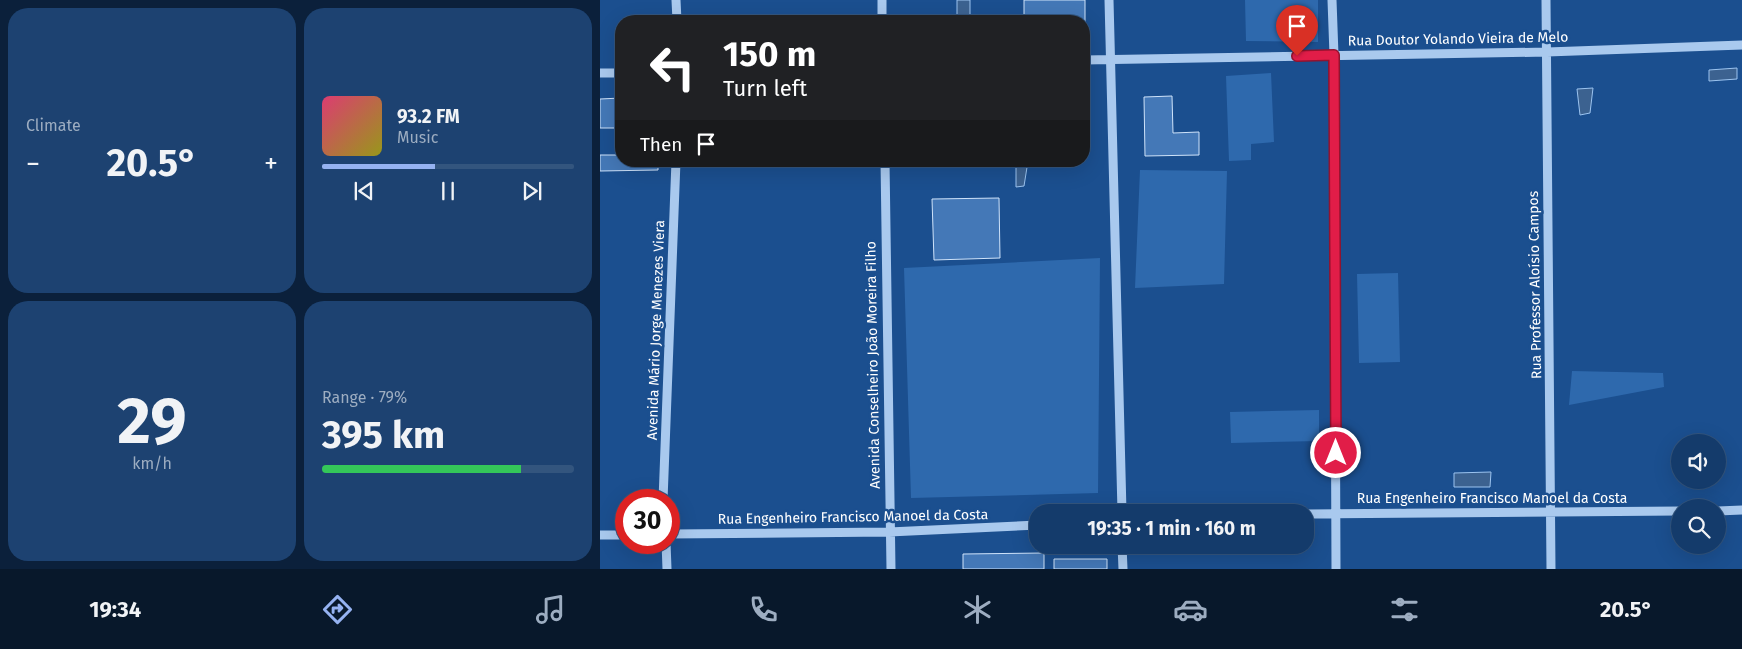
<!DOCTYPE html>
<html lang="en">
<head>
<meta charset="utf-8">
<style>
  body { margin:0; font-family:"Fira Sans",sans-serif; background:#1d4271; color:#f1f3f6; height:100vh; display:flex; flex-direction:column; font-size:19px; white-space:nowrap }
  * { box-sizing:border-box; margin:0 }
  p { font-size:16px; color:#9dadc1 }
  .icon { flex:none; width:28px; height:28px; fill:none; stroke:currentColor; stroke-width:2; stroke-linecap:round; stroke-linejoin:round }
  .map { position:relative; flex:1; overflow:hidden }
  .panel { display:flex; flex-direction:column; gap:8px; padding:8px; background:#0b203b; width:600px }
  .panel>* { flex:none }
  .guide { position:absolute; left:15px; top:15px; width:475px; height:152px; border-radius:20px; box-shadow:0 5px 20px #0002,0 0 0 1px #33557e; background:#202124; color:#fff; overflow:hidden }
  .fabs { position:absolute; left:1071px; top:434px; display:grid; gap:10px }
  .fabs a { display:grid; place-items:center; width:55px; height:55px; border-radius:50%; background:#143b6b; box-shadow:0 5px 20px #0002,0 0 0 1px #33557e; font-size:25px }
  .speed { position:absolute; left:15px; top:489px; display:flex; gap:10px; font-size:25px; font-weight:700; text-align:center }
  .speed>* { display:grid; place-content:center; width:65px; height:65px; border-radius:50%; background:#143b6b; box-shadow:0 5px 20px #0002,0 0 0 1px #33557e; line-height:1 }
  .speed .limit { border:8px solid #d22; background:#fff; color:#111 }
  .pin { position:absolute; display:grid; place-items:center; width:42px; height:42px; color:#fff; margin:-51px -21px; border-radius:50% 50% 50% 0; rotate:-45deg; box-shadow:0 0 5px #0007 }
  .pin .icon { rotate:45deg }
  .me { position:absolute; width:55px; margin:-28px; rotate:0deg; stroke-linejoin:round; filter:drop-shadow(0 0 4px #0008) }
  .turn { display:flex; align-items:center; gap:18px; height:105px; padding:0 25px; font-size:22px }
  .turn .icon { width:65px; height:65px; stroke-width:2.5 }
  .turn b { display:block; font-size:35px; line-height:42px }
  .then { display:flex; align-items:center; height:48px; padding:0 25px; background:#0003; gap:10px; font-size:19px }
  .big { font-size:38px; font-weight:700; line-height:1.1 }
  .panel .tile { flex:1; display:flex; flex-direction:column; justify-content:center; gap:8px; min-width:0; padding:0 18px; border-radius:20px; background:#1d4271 }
  .panel .dial { align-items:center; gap:0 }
  .dial b { font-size:65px; line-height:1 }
  .song { display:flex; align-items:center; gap:15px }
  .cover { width:60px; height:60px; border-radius:8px; background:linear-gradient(135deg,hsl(340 70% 55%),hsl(60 70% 35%)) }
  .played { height:5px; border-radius:2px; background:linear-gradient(90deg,#95b2f1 45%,#33557e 45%) }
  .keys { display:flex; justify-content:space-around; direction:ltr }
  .heat { display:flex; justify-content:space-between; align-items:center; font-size:28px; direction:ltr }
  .charge { height:8px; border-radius:4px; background:linear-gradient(90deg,#34c759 79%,#33557e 0) }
  .panel .tiles { flex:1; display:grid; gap:8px; grid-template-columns:repeat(2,1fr) }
  .trip { position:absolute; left:429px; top:504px; width:285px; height:50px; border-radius:20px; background:#143b6b; box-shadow:0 5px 20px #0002,0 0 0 1px #33557e; font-weight:700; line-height:50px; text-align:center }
  .tab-bar { display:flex; height:80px; justify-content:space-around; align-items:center; background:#08182b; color:#9dadc1 }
  .tab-bar .icon { width:35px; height:35px }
  .tab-bar .on { color:#95b2f1 }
  .tab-bar b { font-size:22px; color:#f1f3f6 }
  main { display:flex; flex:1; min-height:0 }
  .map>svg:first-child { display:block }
</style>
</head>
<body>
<main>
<section class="panel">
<div class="tiles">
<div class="tile"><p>Climate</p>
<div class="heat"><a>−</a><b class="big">20.5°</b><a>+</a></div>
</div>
<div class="tile">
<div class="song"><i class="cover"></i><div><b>93.2 FM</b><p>Music</p></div></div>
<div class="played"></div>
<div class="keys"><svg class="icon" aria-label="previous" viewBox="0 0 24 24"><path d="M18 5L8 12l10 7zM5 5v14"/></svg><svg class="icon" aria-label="pause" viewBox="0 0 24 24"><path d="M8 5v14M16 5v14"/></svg><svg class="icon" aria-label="next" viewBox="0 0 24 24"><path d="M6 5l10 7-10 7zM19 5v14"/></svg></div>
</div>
<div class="tile dial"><b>29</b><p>km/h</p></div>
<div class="tile"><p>Range · 79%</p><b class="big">395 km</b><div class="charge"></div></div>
</div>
</section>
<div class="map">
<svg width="1142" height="569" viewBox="0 0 1142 569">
  <rect width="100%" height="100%" fill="#1b4f8f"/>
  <!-- green -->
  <path fill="#2e69ad" d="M645 0H718V42L646 41Z
    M671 73 674 142 651 144V160L629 161 626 76Z
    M540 170 627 171 624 284 535 288Z
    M500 258 498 493 311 498 304 268Z
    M798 273 800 362 759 363 757 274Z
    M972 371 1063 373 1064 387 969 405Z
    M719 410V441L631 443 630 412Z"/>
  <!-- water -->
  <path fill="#3c6290" stroke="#9cc4f0" d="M357 0H370V21H357Z
    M1137 68V79L1109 81V70Z
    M993 88 990 113 980 115 977 89Z
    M416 161H428L424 186 416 187Z
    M891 472 890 487H854V473Z"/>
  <!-- building -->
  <path fill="#4478b7" stroke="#cfe3fa" d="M424 0H485V37L484 21H424Z
    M572 96 573 133 599 132V155L545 156 544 97Z
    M21 98V128H0V99Z
    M0 155H21V161H58V170L0 171Z
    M329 161H396V164L329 165Z
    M399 198 400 258 334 260 332 199Z
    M444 553V569H363V554Z
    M454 559H507V569H454Z"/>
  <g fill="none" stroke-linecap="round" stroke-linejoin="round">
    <!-- minor -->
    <path stroke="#a9c9ee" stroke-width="9" d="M76 0 77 21
      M282 0V21
      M509 0 522 512
      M732 0 734 55 736 569
      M946 0 951 569
      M484 60 947 52 1142 45
      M0 73H21
      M285 161 291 569
      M63 500 76 161
      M1118 511 1142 510
      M705 514 1080 511
      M69 534 289 532 438 525
      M0 535H26
      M66 542 67 569
      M522 545 523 569"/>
  </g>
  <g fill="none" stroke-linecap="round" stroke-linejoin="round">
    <!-- route casing -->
    <g stroke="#92132f" stroke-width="12">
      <path id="route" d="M697 56 734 55 736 453"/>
    </g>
    <!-- route -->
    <use href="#route" stroke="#e11d48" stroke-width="9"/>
  </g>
  <g text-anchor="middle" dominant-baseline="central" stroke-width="5" stroke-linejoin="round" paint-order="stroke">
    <!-- street labels -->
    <g font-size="14" fill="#fff" stroke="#1b4f8f">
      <text transform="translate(858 39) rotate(-1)">Rua Doutor Yolando Vieira de Melo</text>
      <text transform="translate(935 285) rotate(-91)">Rua Professor Aloísio Campos</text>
      <text transform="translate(56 330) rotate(-88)">Avenida Mário Jorge Menezes Viera</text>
      <text transform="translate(273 365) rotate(-91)">Avenida Conselheiro João Moreira Filho</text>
      <text x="892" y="498">Rua Engenheiro Francisco Manoel da Costa</text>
      <text transform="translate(253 517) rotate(-1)">Rua Engenheiro Francisco Manoel da Costa</text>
    </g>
  </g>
</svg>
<div class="fabs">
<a><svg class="icon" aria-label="sound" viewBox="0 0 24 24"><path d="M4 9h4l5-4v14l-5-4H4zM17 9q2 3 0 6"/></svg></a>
<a><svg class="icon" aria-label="search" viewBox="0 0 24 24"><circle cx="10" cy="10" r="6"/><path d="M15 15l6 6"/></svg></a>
</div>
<div class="speed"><div class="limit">30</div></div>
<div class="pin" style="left:697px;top:56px;background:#d93025"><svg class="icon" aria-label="arrive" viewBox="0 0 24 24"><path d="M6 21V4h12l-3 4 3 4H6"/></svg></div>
<svg class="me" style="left:736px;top:453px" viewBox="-20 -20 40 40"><circle r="17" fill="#e11d48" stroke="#fff" stroke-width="3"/><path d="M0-11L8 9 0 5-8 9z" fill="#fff"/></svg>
<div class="trip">19:35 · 1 min · 160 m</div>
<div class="guide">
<div class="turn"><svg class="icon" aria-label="left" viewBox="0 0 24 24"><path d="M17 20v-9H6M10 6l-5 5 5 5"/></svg><div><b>150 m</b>Turn left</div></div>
<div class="then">Then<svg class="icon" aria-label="arrive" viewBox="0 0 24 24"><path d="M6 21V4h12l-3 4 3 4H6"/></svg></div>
</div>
</div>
</main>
<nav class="tab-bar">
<b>19:34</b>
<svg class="icon on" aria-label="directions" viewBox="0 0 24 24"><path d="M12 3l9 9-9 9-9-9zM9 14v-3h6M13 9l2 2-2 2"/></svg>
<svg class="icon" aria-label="music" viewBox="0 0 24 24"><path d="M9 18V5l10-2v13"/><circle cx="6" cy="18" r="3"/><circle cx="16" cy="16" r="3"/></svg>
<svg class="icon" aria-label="phone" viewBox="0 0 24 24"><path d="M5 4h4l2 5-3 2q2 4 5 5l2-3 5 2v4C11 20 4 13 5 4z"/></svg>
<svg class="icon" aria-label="climate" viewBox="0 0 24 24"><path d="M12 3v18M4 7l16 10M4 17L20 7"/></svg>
<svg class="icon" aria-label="car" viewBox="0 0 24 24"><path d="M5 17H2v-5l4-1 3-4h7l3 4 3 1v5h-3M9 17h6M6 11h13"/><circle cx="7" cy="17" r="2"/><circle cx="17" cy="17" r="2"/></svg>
<svg class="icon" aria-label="filters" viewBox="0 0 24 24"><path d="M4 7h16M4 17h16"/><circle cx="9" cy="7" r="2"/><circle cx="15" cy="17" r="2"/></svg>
<b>20.5°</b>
</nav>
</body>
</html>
